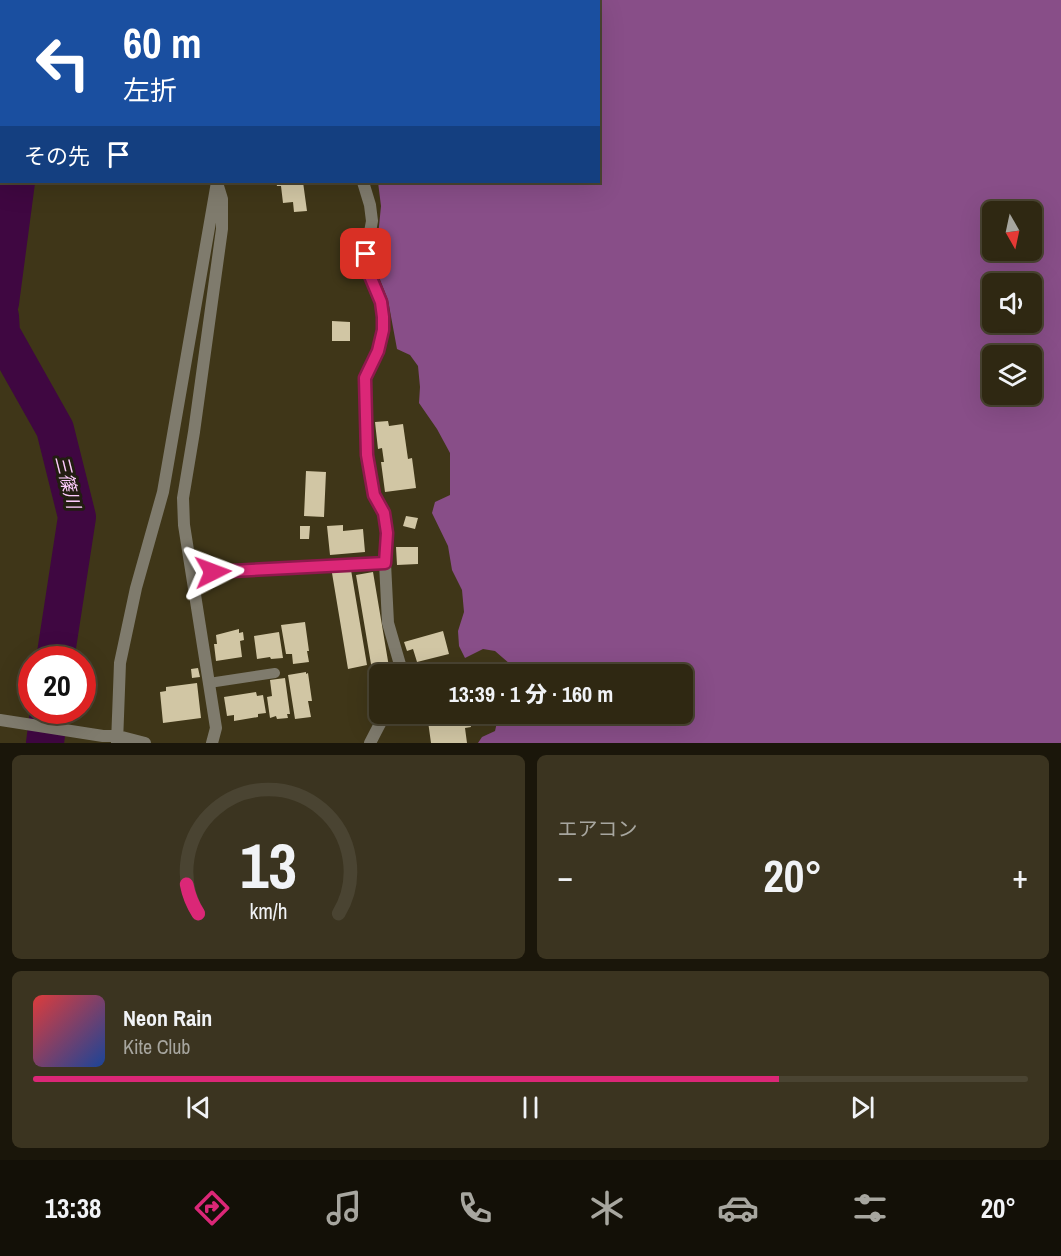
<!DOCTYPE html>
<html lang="ja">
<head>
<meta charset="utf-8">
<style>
  body { margin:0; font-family:"Archivo Narrow","Noto Sans JP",sans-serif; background:#3b3420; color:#f1f3f6; height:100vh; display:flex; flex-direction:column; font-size:22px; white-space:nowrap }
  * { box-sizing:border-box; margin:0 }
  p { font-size:20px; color:#a7a69f }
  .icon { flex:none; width:33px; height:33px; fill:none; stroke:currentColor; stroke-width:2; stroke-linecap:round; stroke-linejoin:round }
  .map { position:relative; height:743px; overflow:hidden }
  .drawer { display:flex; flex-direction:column; gap:12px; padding:12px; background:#1a160a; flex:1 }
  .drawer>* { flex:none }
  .banner { position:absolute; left:0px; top:0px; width:600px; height:183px; box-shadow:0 6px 24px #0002,0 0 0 2px #4a4432; background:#1a4fa0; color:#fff; overflow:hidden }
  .needle { width:39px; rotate:171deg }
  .controls { position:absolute; left:982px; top:201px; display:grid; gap:12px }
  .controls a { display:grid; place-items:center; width:60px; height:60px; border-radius:9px; background:#2f2812; box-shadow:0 6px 24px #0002,0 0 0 2px #4a4432; font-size:30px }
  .speed { position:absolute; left:18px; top:646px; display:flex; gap:12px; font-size:30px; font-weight:700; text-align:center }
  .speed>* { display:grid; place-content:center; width:78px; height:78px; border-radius:50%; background:#2f2812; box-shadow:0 6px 24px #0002,0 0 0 2px #4a4432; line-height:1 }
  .speed .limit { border:9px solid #d22; background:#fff; color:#111 }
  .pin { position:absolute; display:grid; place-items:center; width:51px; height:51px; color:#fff; margin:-26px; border-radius:12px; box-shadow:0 3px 9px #0006 }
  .me { position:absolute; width:66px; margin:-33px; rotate:87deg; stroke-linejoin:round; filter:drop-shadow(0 0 4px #0008) }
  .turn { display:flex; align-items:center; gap:21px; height:126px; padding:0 24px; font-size:27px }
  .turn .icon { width:78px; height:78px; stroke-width:2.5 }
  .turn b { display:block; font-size:42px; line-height:51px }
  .then { display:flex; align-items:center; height:57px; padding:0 24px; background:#0003; gap:12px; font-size:22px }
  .big { font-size:45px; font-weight:800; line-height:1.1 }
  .drawer .widget { flex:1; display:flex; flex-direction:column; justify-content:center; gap:9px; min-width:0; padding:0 21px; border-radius:9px; background:#3b3420 }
  .drawer .dial { align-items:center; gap:0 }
  .dial svg { height:156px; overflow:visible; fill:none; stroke:#4a4432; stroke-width:7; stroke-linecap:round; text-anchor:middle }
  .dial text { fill:#f1f3f6; stroke:none }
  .song { display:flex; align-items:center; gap:18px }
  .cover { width:72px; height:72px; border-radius:9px; background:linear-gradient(135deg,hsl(0 70% 55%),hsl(220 70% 35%)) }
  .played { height:6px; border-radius:3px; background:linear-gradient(90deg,#db2777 75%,#4a4432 75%) }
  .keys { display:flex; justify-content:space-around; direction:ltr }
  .heat { display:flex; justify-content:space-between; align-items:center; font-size:33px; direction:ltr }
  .drawer .tiles { flex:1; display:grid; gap:12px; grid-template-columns:1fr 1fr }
  .widget:last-child { grid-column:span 2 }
  .trip { position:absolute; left:369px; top:664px; width:324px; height:60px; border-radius:9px; background:#2f2812; box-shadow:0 6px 24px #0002,0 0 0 2px #4a4432; font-weight:800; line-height:60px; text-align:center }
  .tab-bar { display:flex; height:96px; justify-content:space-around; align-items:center; background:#131007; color:#a7a69f }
  .tab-bar .icon { width:42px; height:42px }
  .tab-bar .on { color:#db2777 }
  .tab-bar b { font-size:27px; color:#f1f3f6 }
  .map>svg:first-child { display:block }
</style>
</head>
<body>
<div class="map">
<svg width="1061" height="743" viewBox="0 0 1061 743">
  <rect width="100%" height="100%" fill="#3f3618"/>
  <!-- forest -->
  <path fill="#884e88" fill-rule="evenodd" d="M436 0H1061V743H478L482 737 495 731 499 714H513L522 725 536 714H682V675H530L527 669 510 664 495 651 483 649 465 658 459 646 458 631 464 612 462 590 452 570 448 546 432 513 435 502 450 495V453L437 429 419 403 420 387 418 366 410 355 397 349 388 300 375 267 381 206 378 182H598V2L436 1ZM993 212H1032V250H993ZM993 284H1032V322H993ZM993 356H1032V394H993Z"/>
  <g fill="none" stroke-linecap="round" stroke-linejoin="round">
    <!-- river -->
    <path stroke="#3f0741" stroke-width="38" d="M53 2 54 0
      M0 303 16 182
      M0 316 1 333 55 429 77 517 55 660
      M45 743 49 711"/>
  </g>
  <!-- building -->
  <path fill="#d1c6a4" d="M276 182H303L307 211 294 212 293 202 283 203 281 186H277Z
    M332 321 350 322V341H332Z
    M388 421 389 426 403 424 408 459 412 458 416 488 385 492 381 462H384L382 448 378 449 375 422Z
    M306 471 326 472 324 517 304 516Z
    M406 516 418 518 415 529 403 526Z
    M343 525V531L363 529 365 552 330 555 327 526Z
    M300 526H310L309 539H300Z
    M396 547H418V564L397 565Z
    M351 570 367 665 348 669 332 573Z
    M373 572 389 667 372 670 356 575Z
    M305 622 309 651H307L309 662 293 664 292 654H286L281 625Z
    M239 629V633L243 632 244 640 240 641 242 657 216 661 214 644H217L216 635Z
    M443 631 449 654 417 662 413 649 407 651 404 642Z
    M279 632 283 658 271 659 270 657 257 659 254 636Z
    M198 668 200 677 192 678 191 669Z
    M306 672V674L308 673 312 701H308L311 717 295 719 288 675Z
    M285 678 290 714H287L288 718 277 719 276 716 270 718 267 697 272 696 270 680Z
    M197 683 201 718 163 723 160 692 166 691V687Z
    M256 692 257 696 263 695 266 713 258 714V717L234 721V715L227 716 224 697Z
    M427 714H469L471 727 465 728 467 743H431Z"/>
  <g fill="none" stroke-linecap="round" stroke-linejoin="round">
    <!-- lane -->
    <path stroke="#7f7b6d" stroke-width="10" d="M192 573 385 563
      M209 683 275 673"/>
    <!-- street -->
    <path stroke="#7f7b6d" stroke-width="12" d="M258 2V0
      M353 2 354 0
      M363 182 370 205 372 221 366 254 367 271 381 302 383 317V330L378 351 365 378 367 455 374 495 384 513 387 533 385 563 388 623 401 668V675
      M0 720 103 736H118L145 743
      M117 743 120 663 136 588 163 492 217 182
      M212 743 216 728 184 525 183 498 194 432 222 229V199L218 186
      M370 743 385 714"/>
  </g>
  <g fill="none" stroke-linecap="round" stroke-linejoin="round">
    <!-- route casing -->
    <g stroke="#8e194d" stroke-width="15">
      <path id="route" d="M213 572 385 563 387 533 384 513 374 495 367 455 365 378 378 351 383 330V317L381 302 368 271 366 254"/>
    </g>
    <!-- route -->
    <use href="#route" stroke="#db2777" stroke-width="10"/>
  </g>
  <g text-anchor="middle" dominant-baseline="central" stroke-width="6" stroke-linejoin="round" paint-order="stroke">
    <!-- water labels -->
    <g font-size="18" font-style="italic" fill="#feccfd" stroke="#221e11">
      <text transform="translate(68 482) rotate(76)">三篠川</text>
    </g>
  </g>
</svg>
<div class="controls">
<a><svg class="needle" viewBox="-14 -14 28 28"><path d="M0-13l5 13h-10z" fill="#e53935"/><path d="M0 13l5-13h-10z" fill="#a7a69f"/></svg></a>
<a><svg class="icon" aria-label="sound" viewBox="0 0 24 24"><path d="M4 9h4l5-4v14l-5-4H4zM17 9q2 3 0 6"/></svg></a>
<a><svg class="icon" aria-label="layers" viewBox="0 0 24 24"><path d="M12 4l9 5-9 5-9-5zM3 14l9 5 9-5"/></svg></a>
</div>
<div class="speed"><div class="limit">20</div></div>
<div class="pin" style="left:366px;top:254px;background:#d93025"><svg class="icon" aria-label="arrive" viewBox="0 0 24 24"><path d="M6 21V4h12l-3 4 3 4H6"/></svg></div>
<svg class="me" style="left:213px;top:572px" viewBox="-20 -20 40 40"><path d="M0-17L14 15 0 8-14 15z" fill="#db2777" stroke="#fff" stroke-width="4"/></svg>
<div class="trip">13:39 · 1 分 · 160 m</div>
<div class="banner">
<div class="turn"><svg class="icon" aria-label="left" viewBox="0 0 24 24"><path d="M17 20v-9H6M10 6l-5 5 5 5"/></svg><div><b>60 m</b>左折</div></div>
<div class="then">その先<svg class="icon" aria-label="arrive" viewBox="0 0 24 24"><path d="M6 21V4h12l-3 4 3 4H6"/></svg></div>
</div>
</div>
<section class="drawer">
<div class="tiles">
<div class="widget dial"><svg viewBox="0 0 100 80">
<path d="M14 69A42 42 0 1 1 86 69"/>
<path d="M14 69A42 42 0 0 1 8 54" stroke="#db2777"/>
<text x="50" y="56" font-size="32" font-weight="700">13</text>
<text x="50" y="72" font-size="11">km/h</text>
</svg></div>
<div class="widget"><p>エアコン</p>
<div class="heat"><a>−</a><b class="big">20°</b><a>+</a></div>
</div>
<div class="widget">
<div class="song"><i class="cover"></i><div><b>Neon Rain</b><p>Kite Club</p></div></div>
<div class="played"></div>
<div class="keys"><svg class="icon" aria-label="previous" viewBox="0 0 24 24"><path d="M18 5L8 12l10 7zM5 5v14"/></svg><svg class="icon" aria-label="pause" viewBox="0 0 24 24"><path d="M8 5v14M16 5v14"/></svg><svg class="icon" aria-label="next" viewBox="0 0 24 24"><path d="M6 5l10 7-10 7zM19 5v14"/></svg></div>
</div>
</div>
</section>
<nav class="tab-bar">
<b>13:38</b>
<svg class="icon on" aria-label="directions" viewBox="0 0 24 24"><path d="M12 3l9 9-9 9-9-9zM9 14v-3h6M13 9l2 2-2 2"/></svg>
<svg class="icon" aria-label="music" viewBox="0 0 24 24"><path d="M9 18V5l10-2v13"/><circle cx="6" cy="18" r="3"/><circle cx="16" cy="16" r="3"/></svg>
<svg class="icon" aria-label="phone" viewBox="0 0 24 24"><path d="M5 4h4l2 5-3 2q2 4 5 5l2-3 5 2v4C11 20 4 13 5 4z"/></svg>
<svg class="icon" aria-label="climate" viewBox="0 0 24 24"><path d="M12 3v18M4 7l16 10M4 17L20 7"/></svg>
<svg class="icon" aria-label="car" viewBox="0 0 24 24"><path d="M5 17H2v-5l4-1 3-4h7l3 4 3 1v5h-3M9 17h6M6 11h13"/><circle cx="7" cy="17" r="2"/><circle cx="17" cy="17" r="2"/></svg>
<svg class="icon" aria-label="filters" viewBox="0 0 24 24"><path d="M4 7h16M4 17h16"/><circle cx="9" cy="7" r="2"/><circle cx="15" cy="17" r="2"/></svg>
<b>20°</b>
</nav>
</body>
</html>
